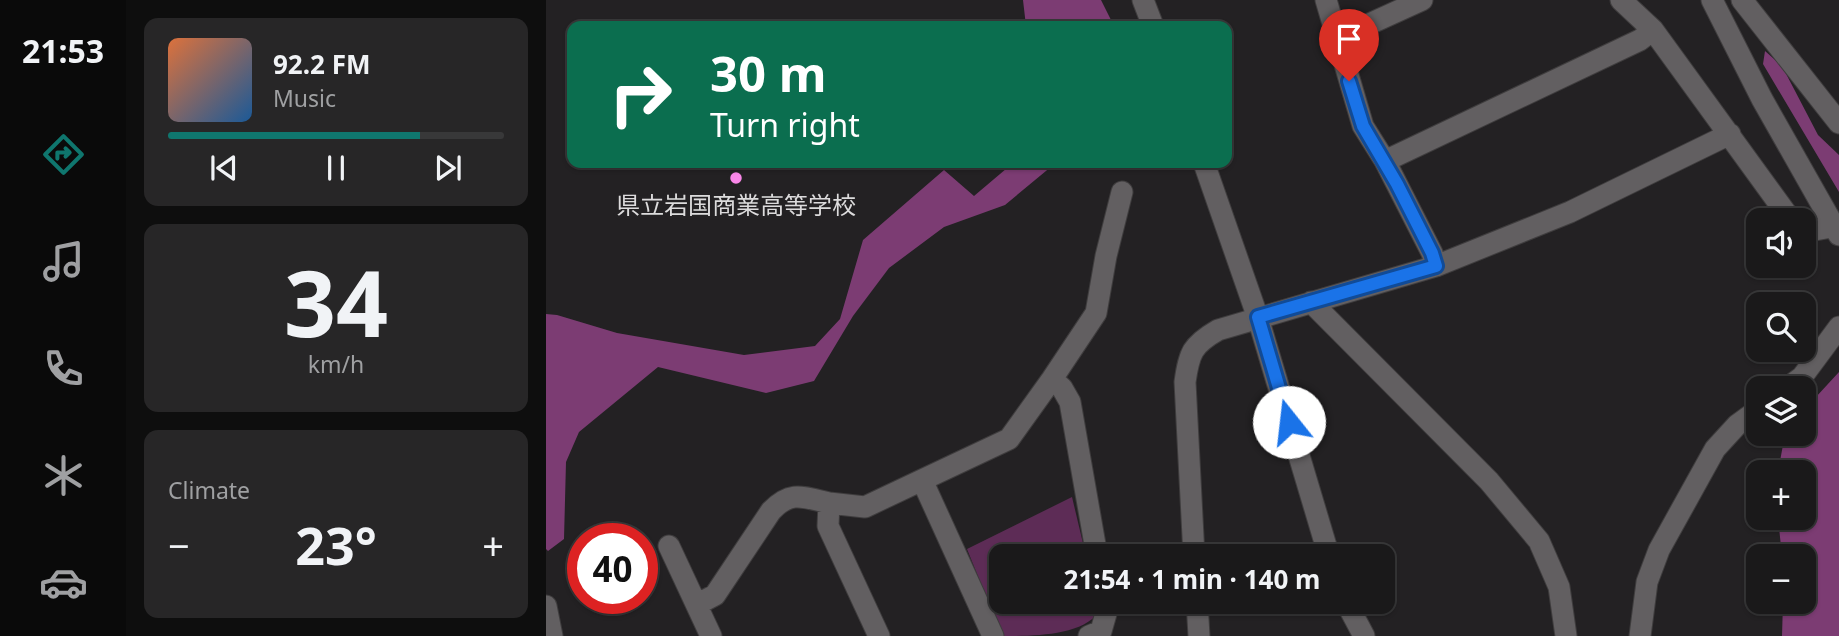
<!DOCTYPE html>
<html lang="en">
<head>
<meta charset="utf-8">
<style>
  body { margin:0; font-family:"Noto Sans","Noto Sans JP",sans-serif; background:#272627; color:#f1f3f6; height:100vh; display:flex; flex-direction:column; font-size:26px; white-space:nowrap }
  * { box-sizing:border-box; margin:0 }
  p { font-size:23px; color:#9fa0a2 }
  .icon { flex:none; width:38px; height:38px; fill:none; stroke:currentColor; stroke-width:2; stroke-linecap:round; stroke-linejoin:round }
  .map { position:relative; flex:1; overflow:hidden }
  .sheet { display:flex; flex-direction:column; gap:18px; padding:18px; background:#0e0e0e; width:420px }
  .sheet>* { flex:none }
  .guide { position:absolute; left:21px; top:21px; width:665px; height:147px; border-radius:14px; box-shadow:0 2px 5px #0004,0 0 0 2px #383839; background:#0b6e4f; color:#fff; overflow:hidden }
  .controls { position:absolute; left:1200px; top:208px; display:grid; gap:14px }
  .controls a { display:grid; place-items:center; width:70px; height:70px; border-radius:14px; background:#1a191a; box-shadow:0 2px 5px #0004,0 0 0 2px #383839; font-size:35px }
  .speed { position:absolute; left:21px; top:523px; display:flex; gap:14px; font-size:35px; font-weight:700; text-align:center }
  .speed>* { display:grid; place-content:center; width:91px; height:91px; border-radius:50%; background:#1a191a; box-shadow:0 2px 5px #0004,0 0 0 2px #383839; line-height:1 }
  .speed .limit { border:10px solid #d22; background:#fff; color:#111 }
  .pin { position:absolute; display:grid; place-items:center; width:60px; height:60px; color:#fff; margin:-72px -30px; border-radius:50% 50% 50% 0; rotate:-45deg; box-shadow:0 0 7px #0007 }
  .pin .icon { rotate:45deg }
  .me { position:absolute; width:77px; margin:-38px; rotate:344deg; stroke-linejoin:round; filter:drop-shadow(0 0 5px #0008) }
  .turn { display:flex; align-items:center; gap:24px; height:147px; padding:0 28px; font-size:32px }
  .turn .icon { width:91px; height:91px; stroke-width:2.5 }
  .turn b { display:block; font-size:49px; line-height:60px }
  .big { font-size:52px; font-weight:700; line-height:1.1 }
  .sheet .card { flex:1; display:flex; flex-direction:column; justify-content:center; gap:10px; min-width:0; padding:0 24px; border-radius:14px; background:#272627 }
  .sheet .dial { align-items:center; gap:0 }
  .dial b { font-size:91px; line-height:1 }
  .song { display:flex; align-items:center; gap:21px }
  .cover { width:84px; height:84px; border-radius:10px; background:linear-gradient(135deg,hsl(20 70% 55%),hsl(210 70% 35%)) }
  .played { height:7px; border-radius:4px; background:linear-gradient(90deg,#0f766e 75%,#383839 75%) }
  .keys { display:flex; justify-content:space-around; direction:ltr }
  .heat { display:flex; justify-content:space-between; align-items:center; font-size:38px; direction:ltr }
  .trip { position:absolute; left:443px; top:544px; width:406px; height:70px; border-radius:14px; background:#1a191a; box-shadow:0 2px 5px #0004,0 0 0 2px #383839; font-weight:700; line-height:70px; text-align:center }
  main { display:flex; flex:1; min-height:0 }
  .tabs { display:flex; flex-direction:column; width:126px; justify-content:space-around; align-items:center; background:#0a0a0a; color:#9fa0a2 }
  .tabs .icon { width:49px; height:49px }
  .tabs .active { color:#0f766e }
  .tabs b { font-size:32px; color:#f1f3f6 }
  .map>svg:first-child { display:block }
</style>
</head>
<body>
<main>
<nav class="tabs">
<b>21:53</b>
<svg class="icon active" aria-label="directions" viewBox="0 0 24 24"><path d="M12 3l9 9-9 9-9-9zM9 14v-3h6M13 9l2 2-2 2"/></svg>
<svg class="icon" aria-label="music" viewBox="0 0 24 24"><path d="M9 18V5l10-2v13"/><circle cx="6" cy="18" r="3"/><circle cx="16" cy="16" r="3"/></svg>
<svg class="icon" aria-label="phone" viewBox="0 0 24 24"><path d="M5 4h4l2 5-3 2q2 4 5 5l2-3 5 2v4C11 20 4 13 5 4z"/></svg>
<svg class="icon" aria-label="climate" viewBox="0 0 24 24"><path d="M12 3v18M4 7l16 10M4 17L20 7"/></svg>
<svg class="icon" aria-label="car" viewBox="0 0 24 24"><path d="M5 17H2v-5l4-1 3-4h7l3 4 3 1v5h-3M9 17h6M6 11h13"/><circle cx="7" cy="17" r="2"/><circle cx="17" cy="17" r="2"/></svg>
</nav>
<section class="sheet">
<div class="card">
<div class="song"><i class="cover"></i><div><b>92.2 FM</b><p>Music</p></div></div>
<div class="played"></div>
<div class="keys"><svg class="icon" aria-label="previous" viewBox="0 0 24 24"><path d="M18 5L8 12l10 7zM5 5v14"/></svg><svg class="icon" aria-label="pause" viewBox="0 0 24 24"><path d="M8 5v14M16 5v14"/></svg><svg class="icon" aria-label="next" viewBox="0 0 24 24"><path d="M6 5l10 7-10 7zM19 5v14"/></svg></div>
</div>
<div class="card dial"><b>34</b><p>km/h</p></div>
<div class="card"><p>Climate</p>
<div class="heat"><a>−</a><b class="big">23°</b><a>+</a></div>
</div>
</section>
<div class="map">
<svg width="1293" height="636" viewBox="0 0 1293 636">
  <rect width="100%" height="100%" fill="#232123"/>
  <!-- green -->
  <path fill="#5d2c56" d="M526 497 540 556H455V602H550L553 612C535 636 488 636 456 636L421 549Z"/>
  <!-- forest -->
  <path fill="#7c3c73" d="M477 0H555L568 26H480Z
    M1219 51 1236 66 1272 135 1293 155V192L1217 64Z
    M467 163H515L506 166 459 205 398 227 343 268 307 316 268 381 220 393 112 367 33 432 20 462 18 539 2 551 0 549V314L11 315 71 333 198 355 269 346 294 319 317 240 398 170 428 196Z
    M1293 372V636H1236L1237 602H1258V556H1236L1232 518H1258V472H1232L1239 434H1258V410Z"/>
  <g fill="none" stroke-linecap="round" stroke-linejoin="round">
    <!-- street casing -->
    <g stroke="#3f3d3e" stroke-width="23">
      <path id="street" d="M780 0 817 126 839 161 886 253 890 266
        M1075 0 1107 30 1245 220
        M1166 0 1216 99 1293 235
        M1196 0 1293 123
        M790 37 808 31 876 0
        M839 161 1094 40 1107 30
        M1258 232 1280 228 1288 224
        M765 302 943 481 993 541 1013 587 1020 636
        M506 379 516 388 524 402 551 556
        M1241 388 1256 377 1293 327
        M283 503 319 507 376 480
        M123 546 165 636
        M648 556 639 382C643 353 646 345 672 330L890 266 1024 212 1184 134
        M651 602 653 636
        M152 604 169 595 225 511C245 490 257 497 283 503L282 526 333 636
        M0 606 6 636
        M447 636 376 480 463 439 506 379 550 313 560 256 576 192
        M543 636 555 631 561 610 560 602
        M1094 636 1101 582 1113 550 1169 449 1191 425 1213 409"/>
    </g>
    <!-- secondary casing -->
    <g stroke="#3f3d3e" stroke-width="23">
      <path id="secondary" d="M597 0 607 26
        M658 163 712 318 783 556
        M800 602 818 636"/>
    </g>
    <!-- street -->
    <use href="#street" stroke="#625f61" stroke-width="21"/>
    <!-- secondary -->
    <use href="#secondary" stroke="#625f61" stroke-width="21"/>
  </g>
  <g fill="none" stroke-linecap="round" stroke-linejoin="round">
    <!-- route casing -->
    <g stroke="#114b97" stroke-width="18">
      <path id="route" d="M743 422 712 317 890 266 886 253 851 184 817 126 803 81"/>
    </g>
    <!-- route -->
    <use href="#route" stroke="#1a73e8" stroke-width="12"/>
  </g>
  <!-- markers -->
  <circle fill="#f987e8" stroke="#232123" stroke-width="2.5" cx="190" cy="178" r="7"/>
  <g text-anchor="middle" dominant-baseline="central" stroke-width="7" stroke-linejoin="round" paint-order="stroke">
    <!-- poi labels -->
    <g font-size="24" fill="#dcdbdc" stroke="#232123">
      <text x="190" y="204">県立岩国商業高等学校</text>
    </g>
  </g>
</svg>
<div class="controls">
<a><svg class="icon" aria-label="sound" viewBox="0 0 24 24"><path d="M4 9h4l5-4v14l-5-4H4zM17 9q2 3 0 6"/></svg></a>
<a><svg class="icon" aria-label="search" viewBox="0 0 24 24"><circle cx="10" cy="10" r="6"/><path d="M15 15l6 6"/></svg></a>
<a><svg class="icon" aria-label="layers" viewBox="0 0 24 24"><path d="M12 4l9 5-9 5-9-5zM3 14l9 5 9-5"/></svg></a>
<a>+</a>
<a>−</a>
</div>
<div class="speed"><div class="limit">40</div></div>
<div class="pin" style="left:803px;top:81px;background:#d93025"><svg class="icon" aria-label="arrive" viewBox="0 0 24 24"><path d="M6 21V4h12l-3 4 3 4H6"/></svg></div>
<svg class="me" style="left:743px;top:422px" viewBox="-20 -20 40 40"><circle r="19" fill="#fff"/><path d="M0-13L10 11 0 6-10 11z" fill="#1a73e8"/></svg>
<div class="trip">21:54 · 1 min · 140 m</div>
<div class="guide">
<div class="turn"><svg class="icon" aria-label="right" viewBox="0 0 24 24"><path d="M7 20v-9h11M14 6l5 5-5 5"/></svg><div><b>30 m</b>Turn right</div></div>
</div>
</div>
</main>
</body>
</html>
